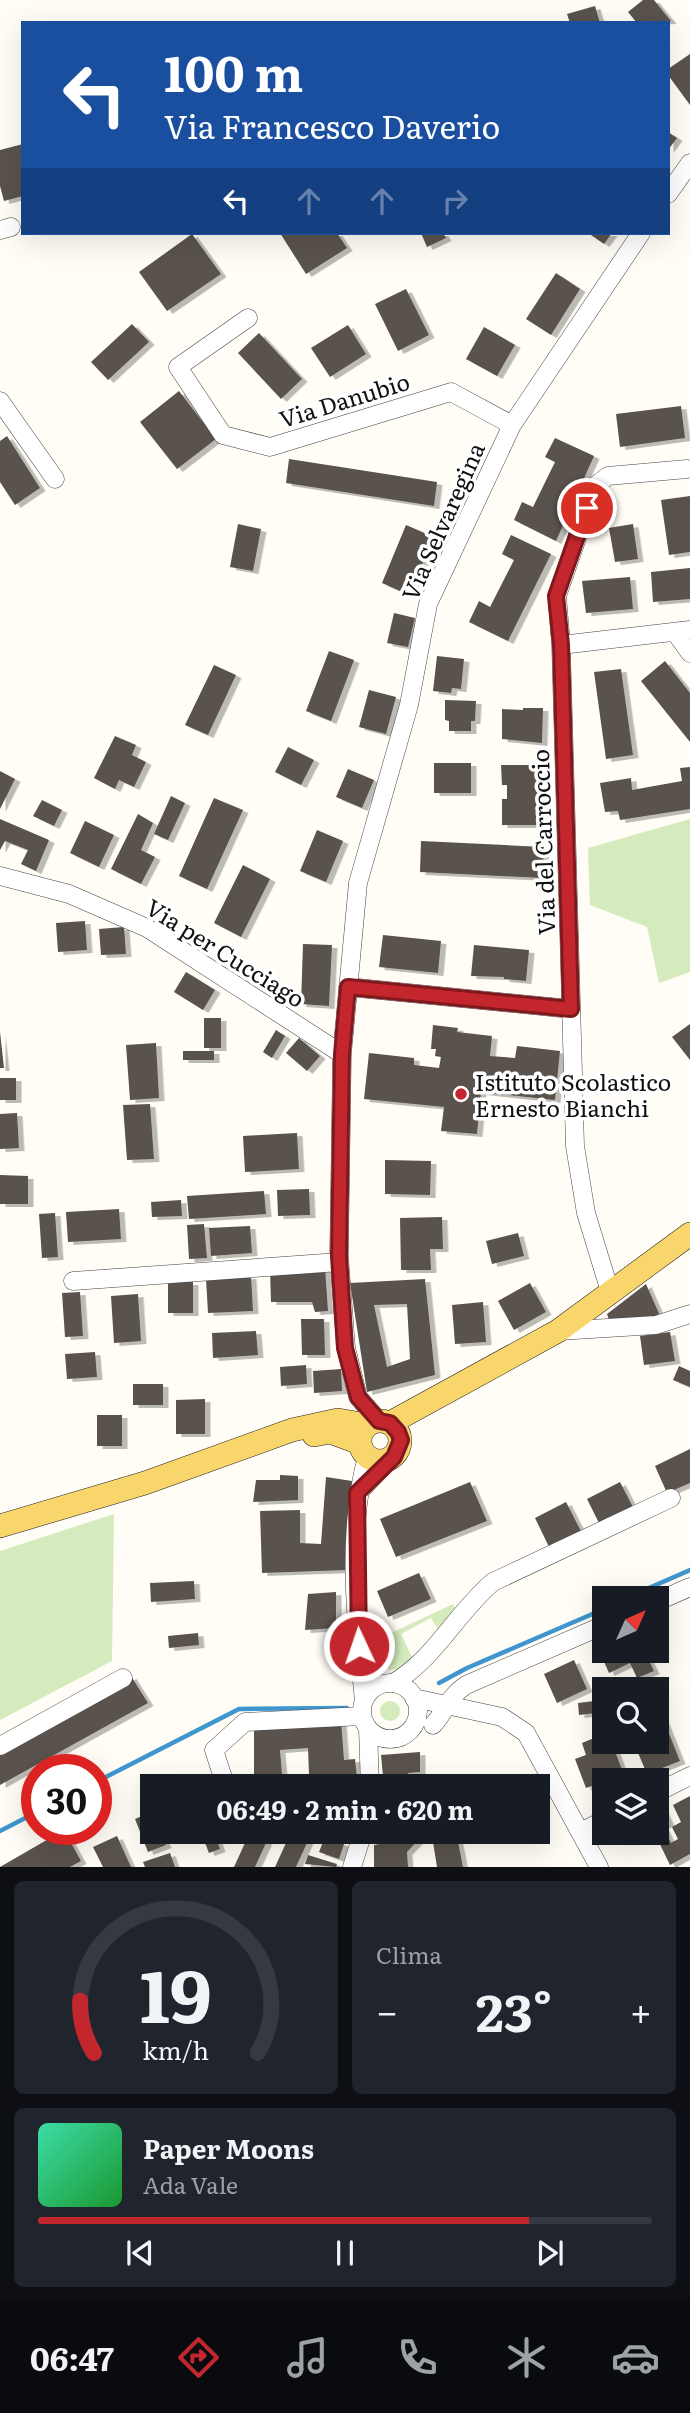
<!DOCTYPE html>
<html lang="it">
<head>
<meta charset="utf-8">
<style>
  body { margin:0; font-family:Literata,serif; background:#20242c; color:#f1f3f6; height:100vh; display:flex; flex-direction:column; font-size:26px; white-space:nowrap }
  * { box-sizing:border-box; margin:0 }
  p { font-size:23px; color:#9ea1a6 }
  .icon { flex:none; width:38px; height:38px; fill:none; stroke:currentColor; stroke-width:2; stroke-linecap:round; stroke-linejoin:round }
  .map { position:relative; height:1867px; overflow:hidden }
  .drawer { display:flex; flex-direction:column; gap:14px; padding:14px; background:#0d0f14; flex:1 }
  .drawer>* { flex:none }
  .banner { position:absolute; left:21px; top:21px; width:649px; height:214px; border-radius:0px; box-shadow:0 7px 28px #0002; background:#1a4fa0; color:#fff; overflow:hidden }
  .needle { width:46px; rotate:45deg }
  .buttons { position:absolute; left:592px; top:1586px; display:grid; gap:14px }
  .buttons a { display:grid; place-items:center; width:77px; height:77px; border-radius:0px; background:#171b24; box-shadow:0 7px 28px #0002; font-size:35px }
  .speed { position:absolute; left:21px; top:1754px; display:flex; gap:14px; font-size:35px; font-weight:700; text-align:center }
  .speed>* { display:grid; place-content:center; width:91px; height:91px; border-radius:50%; background:#171b24; box-shadow:0 7px 28px #0002; line-height:1 }
  .speed .limit { border:10px solid #d22; background:#fff; color:#111 }
  .pin { position:absolute; display:grid; place-items:center; width:60px; height:60px; color:#fff; margin:-30px; border:4px solid #fff; border-radius:50%; box-shadow:0 2px 7px #0007 }
  .me { position:absolute; width:77px; margin:-38px; rotate:357deg; stroke-linejoin:round; filter:drop-shadow(0 0 5px #0008) }
  .turn { display:flex; align-items:center; gap:24px; height:147px; padding:0 28px; font-size:32px }
  .turn .icon { width:91px; height:91px; stroke-width:2.5 }
  .turn b { display:block; font-size:49px; line-height:60px }
  .lanes { display:flex; align-items:center; height:66px; padding:0 28px; background:#0003; justify-content:center; gap:35px; direction:ltr }
  .lanes .off { opacity:.35 }
  .big { font-size:52px; font-weight:700; line-height:1.1 }
  .drawer .tile { flex:1; display:flex; flex-direction:column; justify-content:center; gap:10px; min-width:0; padding:0 24px; border-radius:10px; background:#20242c }
  .drawer .dial { align-items:center; gap:0 }
  .dial svg { height:182px; overflow:visible; fill:none; stroke:#363941; stroke-width:7; stroke-linecap:round; text-anchor:middle }
  .dial text { fill:#f1f3f6; stroke:none }
  .song { display:flex; align-items:center; gap:21px }
  .cover { width:84px; height:84px; border-radius:10px; background:linear-gradient(135deg,hsl(160 70% 55%),hsl(130 70% 35%)) }
  .played { height:7px; border-radius:4px; background:linear-gradient(90deg,#c4262e 80%,#363941 80%) }
  .keys { display:flex; justify-content:space-around; direction:ltr }
  .heat { display:flex; justify-content:space-between; align-items:center; font-size:38px; direction:ltr }
  .drawer .tiles { flex:1; display:grid; gap:14px; grid-template-columns:1fr 1fr }
  .tile:last-child { grid-column:span 2 }
  .trip { position:absolute; left:140px; top:1774px; width:410px; height:70px; border-radius:0px; background:#171b24; box-shadow:0 7px 28px #0002; font-weight:700; line-height:70px; text-align:center }
  .tabs { display:flex; height:112px; justify-content:space-around; align-items:center; background:#090b0e; color:#9ea1a6 }
  .tabs .icon { width:49px; height:49px }
  .tabs .current { color:#c4262e }
  .tabs b { font-size:32px; color:#f1f3f6 }
  .map>svg:first-child { display:block }
</style>
</head>
<body>
<div class="map">
<svg width="690" height="1867" viewBox="0 0 690 1867">
  <defs>
    <filter id="shadow"><feDropShadow dx="5.5" dy="3" stdDeviation="0" flood-color="#0004"/></filter>
  </defs>
  <rect width="100%" height="100%" fill="#fffdf5"/>
  <!-- green -->
  <path fill="#d5ebbd" d="M690 819V972L659 983 647 927 590 905 588 848Z
    M114 1514 112 1661 0 1720V1551Z
    M453 1604 457 1612 438 1630 431 1618 401 1634 413 1659 399 1669 390 1670 374 1656 372 1642Z
    M380 1711a10 10 0 1 1 20 0a10 10 0 1 1-20 0Z"/>
  <g fill="none" stroke-linecap="round" stroke-linejoin="round">
    <!-- stream -->
    <path stroke="#3f96cf" stroke-width="4.5" d="M626 1598 690 1570
      M439 1683 467 1668 604 1609
      M96 1782 239 1709 347 1708
      M0 1831 37 1812"/>
  </g>
  <!-- building -->
  <path fill="#5a524d" fill-rule="evenodd" filter="url(#shadow)" d="M643 0H654L671 21 637 23 628 12Z
    M595 6 600 23H570L567 14Z
    M690 54V105L668 75V69Z
    M668 132 677 138 668 150Z
    M23 144V196L4 201 0 186V150Z
    M280 233H337L347 248 306 274Z
    M421 233H443L446 238 427 247Z
    M588 233H612L604 244Z
    M192 234 221 274 167 311 139 272Z
    M556 273 580 289 551 335 526 319Z
    M406 289 429 335 398 351 375 304Z
    M132 324 149 342 108 380 91 362Z
    M348 325 366 354 330 377 311 348Z
    M484 327 515 345 497 376 466 359Z
    M259 333 302 379 281 399 238 353Z
    M179 391 216 439 177 469 140 422Z
    M681 406 685 438 620 447 616 414Z
    M7 436 40 488 15 505 0 482V441Z
    M555 438 594 456 556 541 514 520 522 502 533 507 555 462 545 457Z
    M289 459 437 482 434 506 286 483Z
    M690 496V552L669 555 661 500Z
    M238 524 261 529 253 571 230 567Z
    M633 524 638 559 615 562 609 528Z
    M406 525 434 537 409 595 382 583Z
    M511 535 551 554 508 641 469 622 479 601 490 607 514 560 502 554Z
    M690 568V599L653 602 651 572Z
    M630 577 633 609 586 613 582 581Z
    M394 613 415 618 408 647 387 643Z
    M329 651 354 660 331 721 306 711Z
    M437 656 464 659 461 689 452 688 451 693 433 691Z
    M665 661 690 693V742L641 681Z
    M214 665 236 675 208 735 185 725Z
    M621 669 633 755 606 759 594 672Z
    M369 690 396 697 386 734 359 727Z
    M445 700 476 701 475 721H471V731H449V721L445 720Z
    M523 708H543L542 743 502 739V709L523 710Z
    M115 736 136 745 132 755 146 762 134 787 119 780 115 789 94 778Z
    M288 747 314 760 301 785 275 772Z
    M434 763H471V793H434Z
    M501 765H542L545 825H502V799H507V785H502Z
    M690 767V809L620 820 618 811 605 812 600 783 631 778 632 790 682 781 680 768Z
    M348 769 374 780 362 808 336 797Z
    M0 771 15 779 0 809Z
    M171 796 185 803 168 840 154 834Z
    M214 798 243 810 207 889 179 876Z
    M42 800 62 810 54 826 33 816Z
    M138 814 153 823 141 850 155 857 141 884 111 869Z
    M0 819 49 840 36 871 21 864 28 850 5 841 0 850Z
    M85 821 114 835 99 867 70 853Z
    M317 830 343 841 326 882 300 871Z
    M421 841 544 847 543 878 420 872Z
    M243 865 270 879 241 937 214 923Z
    M85 921 87 950 58 952 56 923Z
    M124 927 126 954 101 955 99 929Z
    M383 935 441 941 438 973 379 967Z
    M303 944 332 945 329 1006 301 1004Z
    M474 945 529 950 526 981 504 979V977L471 976Z
    M186 972 215 990 203 1010 174 992Z
    M204 1018H221V1048H204Z
    M690 1024V1060L672 1037Z
    M433 1025 458 1028 457 1032 492 1036 490 1056 515 1058 517 1046 560 1051 555 1100 481 1092 477 1134 441 1131 444 1107 364 1099 369 1053 414 1058V1065L439 1068 441 1057 435 1056 436 1049H431Z
    M276 1030 285 1036 272 1058 263 1052Z
    M0 1032 4 1068H0Z
    M299 1038 320 1056 307 1071 286 1053Z
    M156 1043 159 1098 130 1100 126 1045Z
    M183 1051H214V1060H183Z
    M0 1078H16V1100H0Z
    M150 1104 154 1159 127 1160 123 1105Z
    M17 1113 19 1148 0 1149V1114Z
    M297 1133 299 1169 245 1172 243 1136Z
    M385 1160 431 1161 430 1195 385 1194Z
    M0 1175 28 1176V1204H0Z
    M309 1189 310 1215 278 1216 277 1190Z
    M264 1191 266 1214 189 1219 187 1196Z
    M181 1200 182 1216 152 1217 151 1202Z
    M119 1209 121 1239 68 1242 66 1212Z
    M55 1213 58 1257 42 1258 39 1214Z
    M442 1217 443 1249H430L431 1270H401L400 1218Z
    M204 1224 207 1258 189 1259 187 1225Z
    M250 1226 252 1253 211 1256 209 1228Z
    M518 1233 524 1256 492 1264 486 1241Z
    M325 1267 328 1311 315 1312 312 1302H271L270 1270Z
    M251 1276 253 1311 208 1313 206 1279Z
    M425 1279 435 1375 367 1392 350 1283ZM407 1304 410 1359 387 1367 374 1305Z
    M168 1282H193V1313H168Z
    M530 1283 546 1312 514 1330 498 1301Z
    M646 1284 661 1318 610 1323 607 1314Z
    M80 1292 83 1336 65 1337 62 1293Z
    M138 1294 141 1341 114 1343 111 1296Z
    M483 1302 486 1342 455 1344 452 1305Z
    M301 1319H324L325 1355H302Z
    M256 1331 258 1355 213 1358 212 1333Z
    M670 1332 675 1361 644 1365 640 1336Z
    M95 1352 97 1377 67 1379 65 1354Z
    M306 1365 307 1384 281 1386 280 1367Z
    M679 1366 690 1371V1387L673 1380Z
    M341 1369 342 1391 314 1393 313 1371Z
    M133 1384H163V1405H133Z
    M205 1399V1434H176V1400Z
    M97 1415H122V1446H97Z
    M690 1449V1483L667 1493 655 1466Z
    M280 1475 298 1476V1500L253 1502 256 1480H280Z
    M326 1477 352 1481 347 1570 262 1573 260 1511 300 1510V1543L321 1544Z
    M470 1482 487 1521 396 1557 380 1519Z
    M620 1482 634 1509 600 1525 587 1499Z
    M566 1502 583 1535 551 1551 535 1518Z
    M419 1573 431 1599 388 1617 377 1591Z
    M194 1581 195 1599 151 1602 150 1583Z
    M336 1592V1628L305 1630 308 1594Z
    M198 1633 199 1645 169 1648 168 1636Z
    M604 1645V1650H631L632 1654 644 1650 654 1671 637 1678 630 1663 609 1673 598 1648Z
    M574 1660 587 1689 557 1703 544 1674Z
    M131 1676 148 1703 0 1785V1747Z
    M595 1701 596 1713 579 1715 578 1703Z
    M662 1716 680 1761 647 1774 633 1741H656V1718Z
    M341 1720 344 1760 355 1759 358 1787H321L320 1774H309L308 1748 280 1750 283 1787H254V1727Z
    M604 1734V1741H611L626 1780H604V1799L598 1784 586 1788 575 1759 586 1755 582 1743Z
    M420 1752V1772L408 1773 409 1787H384L381 1755Z
    M690 1796V1854L670 1865 654 1832H656V1814L663 1810 669 1823 663 1826 671 1843 678 1839 672 1827 681 1822 673 1805Z
    M152 1812V1832H161L166 1845 148 1852 135 1819Z
    M64 1830 81 1861 70 1867H0Z
    M166 1832H191L170 1841Z
    M214 1832 220 1849 209 1853 202 1835Z
    M250 1832H271L255 1867H234Z
    M291 1832H312L296 1867H275Z
    M331 1832H349L346 1839Z
    M391 1832 425 1833 407 1852 408 1867H374V1845L391 1842Z
    M444 1832H456L463 1867H437L433 1842 445 1840Z
    M117 1836 131 1867H103L93 1847Z
    M325 1837 344 1844 339 1859 319 1852Z
    M170 1853 175 1867H145L143 1862Z
    M308 1855 337 1864 336 1867 305 1864Z"/>
  <g fill="none" stroke-linecap="round" stroke-linejoin="round">
    <!-- minor casing -->
    <g stroke="#444" stroke-width="19">
      <path id="minor" d="M668 194 690 163
        M0 230 11 227
        M248 318 178 367 223 435 270 447 451 392 512 425
        M0 401 55 479
        M675 632 690 653
        M561 645 690 630
        M0 876 69 894 147 928 342 1054
        M348 987 571 1009
        M73 1281 339 1262
        M611 1295 586 1213 575 1146 561 645 557 596 595 486 608 476 687 469
        M558 1331 656 1325 690 1314
        M379 1421 358 1397 346 1348 339 1256 342 1054 358 883 409 705 428 604 512 425 641 233
        M360 1491 390 1459
        M656 1602 690 1587
        M393 1683C434 1660 457 1612 493 1582L671 1498
        M362 1711a28 28 0 1 1 56 0a28 28 0 1 1-56 0Z
        M414 1698 502 1717 526 1733 599 1867
        M364 1701C356 1622 346 1533 367 1457
        M433 1725C446 1711 449 1696 466 1685L604 1625
        M368 1728 370 1787
        M0 1746 123 1678
        M226 1787 214 1750 245 1722 362 1716
        M656 1793 690 1776
        M581 1832 604 1820
        M352 1867 363 1832"/>
    </g>
    <!-- major casing -->
    <g stroke="#222" stroke-width="24">
      <path id="major" d="M360 1441a20 20 0 1 1 40 0a20 20 0 1 1-40 0Z
        M390 1423 558 1331 690 1234
        M314 1435 330 1432 360 1443
        M0 1526 145 1483 292 1430 338 1420 367 1425"/>
    </g>
    <!-- minor -->
    <use href="#minor" stroke="#fff" stroke-width="18"/>
    <!-- major -->
    <use href="#major" stroke="#f9d66b" stroke-width="23"/>
  </g>
  <g fill="none" stroke-linecap="round" stroke-linejoin="round">
    <!-- route casing -->
    <g stroke="#7f191e" stroke-width="18">
      <path id="route" d="M359 1646 357 1493 394 1457 401 1440 398 1432 390 1423 379 1421 358 1397 345 1348 339 1256 342 1054 348 987 571 1009 561 645 556 596 587 508"/>
    </g>
    <!-- route -->
    <use href="#route" stroke="#c4262e" stroke-width="12"/>
  </g>
  <!-- markers -->
  <circle fill="#c4262e" stroke="#fff" stroke-width="2.5" cx="461" cy="1094" r="7"/>
  <g text-anchor="middle" dominant-baseline="central" stroke-width="7" stroke-linejoin="round" paint-order="stroke">
    <!-- street labels -->
    <g font-size="23" fill="#111" stroke="#fff">
      <text transform="translate(344 399) rotate(-17)">Via Danubio</text>
      <text transform="translate(442 521) rotate(-66)">Via Selvaregina</text>
      <text transform="translate(542 842) rotate(-92)">Via del Carroccio</text>
      <text transform="translate(226 952) rotate(32)">Via per Cucciago</text>
    </g>
    <!-- poi labels -->
    <g font-size="23" fill="#111" stroke="#fff" text-anchor="start">
      <text x="475" y="1081">Istituto Scolastico<tspan x="475" dy="26">Ernesto Bianchi</tspan></text>
    </g>
  </g>
</svg>
<div class="buttons">
<a><svg class="needle" viewBox="-14 -14 28 28"><path d="M0-13l5 13h-10z" fill="#e53935"/><path d="M0 13l5-13h-10z" fill="#9ea1a6"/></svg></a>
<a><svg class="icon" aria-label="search" viewBox="0 0 24 24"><circle cx="10" cy="10" r="6"/><path d="M15 15l6 6"/></svg></a>
<a><svg class="icon" aria-label="layers" viewBox="0 0 24 24"><path d="M12 4l9 5-9 5-9-5zM3 14l9 5 9-5"/></svg></a>
</div>
<div class="speed"><div class="limit">30</div></div>
<div class="pin" style="left:587px;top:508px;background:#d93025"><svg class="icon" aria-label="arrive" viewBox="0 0 24 24"><path d="M6 21V4h12l-3 4 3 4H6"/></svg></div>
<svg class="me" style="left:359px;top:1646px" viewBox="-20 -20 40 40"><circle r="17" fill="#c4262e" stroke="#fff" stroke-width="3"/><path d="M0-11L8 9 0 5-8 9z" fill="#fff"/></svg>
<div class="trip">06:49 · 2 min · 620 m</div>
<div class="banner">
<div class="turn"><svg class="icon" aria-label="left" viewBox="0 0 24 24"><path d="M17 20v-9H6M10 6l-5 5 5 5"/></svg><div><b>100 m</b>Via Francesco Daverio</div></div>
<div class="lanes"><svg class="icon" aria-label="left" viewBox="0 0 24 24"><path d="M17 20v-9H6M10 6l-5 5 5 5"/></svg><svg class="icon off" aria-label="ahead" viewBox="0 0 24 24"><path d="M12 20V5M6 11l6-6 6 6"/></svg><svg class="icon off" aria-label="ahead" viewBox="0 0 24 24"><path d="M12 20V5M6 11l6-6 6 6"/></svg><svg class="icon off" aria-label="right" viewBox="0 0 24 24"><path d="M7 20v-9h11M14 6l5 5-5 5"/></svg></div>
</div>
</div>
<section class="drawer">
<div class="tiles">
<div class="tile dial"><svg viewBox="0 0 100 80">
<path d="M14 69A42 42 0 1 1 86 69"/>
<path d="M14 69A42 42 0 0 1 8 46" stroke="#c4262e"/>
<text x="50" y="56" font-size="32" font-weight="700">19</text>
<text x="50" y="72" font-size="11">km/h</text>
</svg></div>
<div class="tile"><p>Clima</p>
<div class="heat"><a>−</a><b class="big">23°</b><a>+</a></div>
</div>
<div class="tile">
<div class="song"><i class="cover"></i><div><b>Paper Moons</b><p>Ada Vale</p></div></div>
<div class="played"></div>
<div class="keys"><svg class="icon" aria-label="previous" viewBox="0 0 24 24"><path d="M18 5L8 12l10 7zM5 5v14"/></svg><svg class="icon" aria-label="pause" viewBox="0 0 24 24"><path d="M8 5v14M16 5v14"/></svg><svg class="icon" aria-label="next" viewBox="0 0 24 24"><path d="M6 5l10 7-10 7zM19 5v14"/></svg></div>
</div>
</div>
</section>
<nav class="tabs">
<b>06:47</b>
<svg class="icon current" aria-label="directions" viewBox="0 0 24 24"><path d="M12 3l9 9-9 9-9-9zM9 14v-3h6M13 9l2 2-2 2"/></svg>
<svg class="icon" aria-label="music" viewBox="0 0 24 24"><path d="M9 18V5l10-2v13"/><circle cx="6" cy="18" r="3"/><circle cx="16" cy="16" r="3"/></svg>
<svg class="icon" aria-label="phone" viewBox="0 0 24 24"><path d="M5 4h4l2 5-3 2q2 4 5 5l2-3 5 2v4C11 20 4 13 5 4z"/></svg>
<svg class="icon" aria-label="climate" viewBox="0 0 24 24"><path d="M12 3v18M4 7l16 10M4 17L20 7"/></svg>
<svg class="icon" aria-label="car" viewBox="0 0 24 24"><path d="M5 17H2v-5l4-1 3-4h7l3 4 3 1v5h-3M9 17h6M6 11h13"/><circle cx="7" cy="17" r="2"/><circle cx="17" cy="17" r="2"/></svg>
</nav>
</body>
</html>
